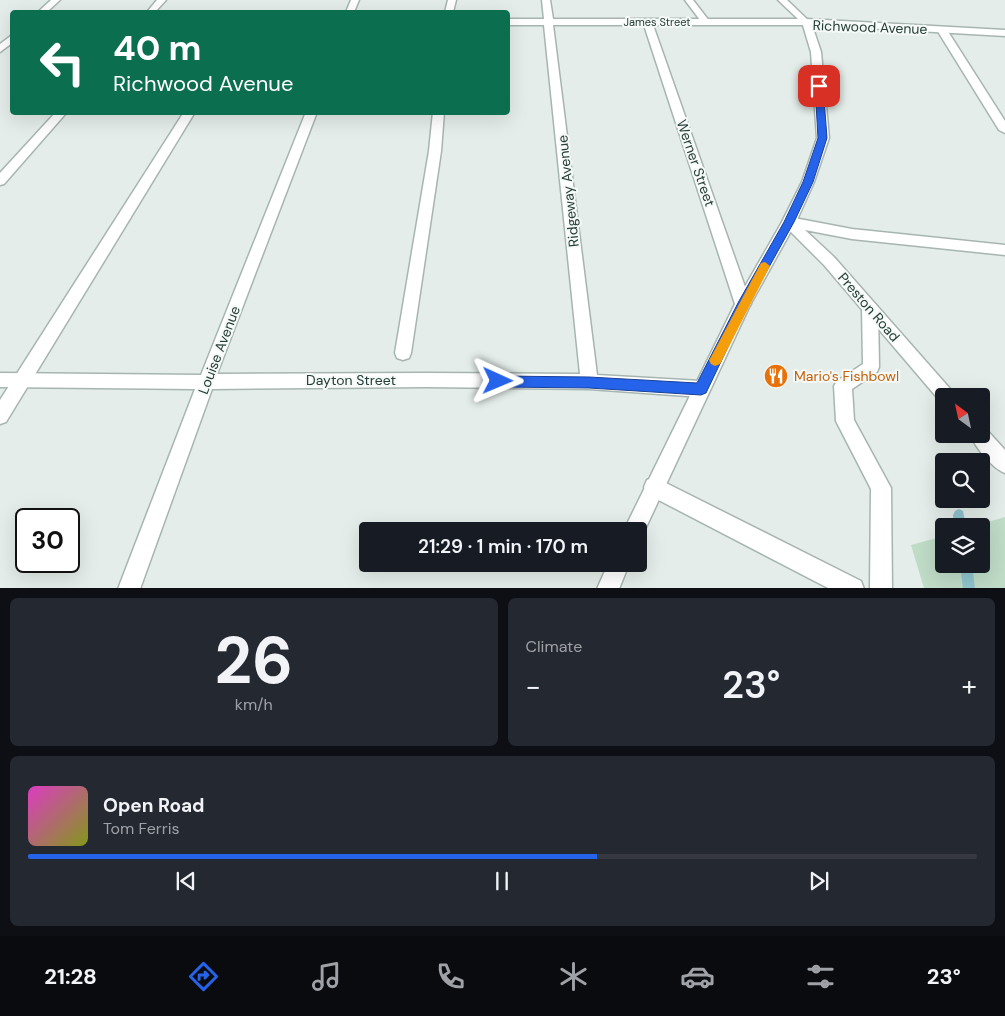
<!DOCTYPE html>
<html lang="en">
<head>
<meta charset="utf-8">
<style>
  body { margin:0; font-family:"DM Sans",sans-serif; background:#242831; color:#f1f3f6; height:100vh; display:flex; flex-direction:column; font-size:19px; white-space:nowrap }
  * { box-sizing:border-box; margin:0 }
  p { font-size:16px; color:#9ea1a6 }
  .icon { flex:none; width:28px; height:28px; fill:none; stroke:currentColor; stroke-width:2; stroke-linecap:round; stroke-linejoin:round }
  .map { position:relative; height:588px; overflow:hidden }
  .panel { display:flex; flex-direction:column; gap:10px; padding:10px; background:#0d0f14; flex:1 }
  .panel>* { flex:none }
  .banner { position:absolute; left:10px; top:10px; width:500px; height:105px; border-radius:5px; box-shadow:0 5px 20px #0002; background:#0b6e4f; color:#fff; overflow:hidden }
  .needle { width:32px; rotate:327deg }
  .tools { position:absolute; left:935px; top:388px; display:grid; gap:10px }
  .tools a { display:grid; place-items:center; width:55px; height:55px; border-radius:5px; background:#171b24; box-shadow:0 5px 20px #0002; font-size:25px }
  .speed { position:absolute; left:15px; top:508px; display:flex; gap:10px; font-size:25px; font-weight:700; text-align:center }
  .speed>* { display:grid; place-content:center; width:65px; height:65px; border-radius:50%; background:#171b24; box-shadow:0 5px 20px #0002; line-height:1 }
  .speed .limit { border:2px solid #111; border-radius:8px; background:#fff; color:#111 }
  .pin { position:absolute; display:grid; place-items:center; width:42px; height:42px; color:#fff; margin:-21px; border-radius:10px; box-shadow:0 2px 8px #0006 }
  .me { position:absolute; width:55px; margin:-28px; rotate:91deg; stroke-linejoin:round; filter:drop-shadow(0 0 4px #0008) }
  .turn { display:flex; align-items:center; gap:18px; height:105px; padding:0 20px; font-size:22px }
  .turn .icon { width:65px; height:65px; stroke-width:2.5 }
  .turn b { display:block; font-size:35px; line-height:42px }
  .big { font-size:38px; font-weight:600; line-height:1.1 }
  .panel .tile { flex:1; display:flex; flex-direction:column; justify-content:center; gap:8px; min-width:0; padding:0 18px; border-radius:8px; background:#242831 }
  .panel .dial { align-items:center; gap:0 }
  .dial b { font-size:65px; line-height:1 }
  .song { display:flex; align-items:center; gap:15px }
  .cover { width:60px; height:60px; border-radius:8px; background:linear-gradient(135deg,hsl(310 70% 55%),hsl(70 70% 35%)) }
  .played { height:5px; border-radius:2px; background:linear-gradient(90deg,#2563eb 60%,#363941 60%) }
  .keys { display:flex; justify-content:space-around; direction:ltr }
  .heat { display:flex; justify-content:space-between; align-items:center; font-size:28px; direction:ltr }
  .panel .tiles { flex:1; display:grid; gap:10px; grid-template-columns:1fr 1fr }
  .tile:last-child { grid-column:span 2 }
  .trip { position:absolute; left:359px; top:522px; width:288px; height:50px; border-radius:5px; background:#171b24; box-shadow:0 5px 20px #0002; font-weight:600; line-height:50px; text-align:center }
  .tabs { display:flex; height:80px; justify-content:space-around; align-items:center; background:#090b0e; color:#9ea1a6 }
  .tabs .icon { width:35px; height:35px }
  .tabs .on { color:#2563eb }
  .tabs b { font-size:22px; color:#f1f3f6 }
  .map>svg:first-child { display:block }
</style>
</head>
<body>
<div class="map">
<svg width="1005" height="589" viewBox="0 0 1005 589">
  <rect width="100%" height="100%" fill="#e4ede9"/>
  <!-- green -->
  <path fill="#bfdcc7" d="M1005 517V588H924L911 545 944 536V564H981V526H974Z"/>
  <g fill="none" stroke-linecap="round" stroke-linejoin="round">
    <!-- stream -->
    <path fill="#90c4ce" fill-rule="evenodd" d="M959 509 963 511 966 526H954L953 515 955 511Z
      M960 564H972L975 589H963Z"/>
    <!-- service casing -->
    <g stroke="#a7b5b0" stroke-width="3">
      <path id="service" d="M448 0H456L453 12H445Z
        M685 0H693L710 22 709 24H703Z
        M184 112H195L6 422 0 424V400Z
        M433 112H444L441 151 411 353 409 358 403 360 397 358 395 353 429 151Z
        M870 302 875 304 878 308 879 367 877 372 852 389 854 420 891 488 892 589H870L871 489 836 421 834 386 837 381 863 364 862 308 865 304Z"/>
    </g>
    <!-- minor casing -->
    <g stroke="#a7b5b0" stroke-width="3">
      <path id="minor" d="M51 0H60L47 12H38Z
        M157 0H166L155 12H147Z
        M351 0H359L354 12H346Z
        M542 0H550L553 19H798L778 0H787L810 22 806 25H653L751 304 748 308 743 310 738 308 735 304 644 25H553L597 375 701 381 707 384 710 389 707 394 701 397 589 389 426 387 212 389 140 589H118L195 389 0 387V373L201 375 306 112H317L217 374 426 373 580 374 544 25H508V19H544Z
        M942 27 947 30 1005 121V133L999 130 937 30Z
        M12 35V43L0 52V44Z
        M56 112H67L4 184 0 185V173Z
        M789 217 852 229 1005 245V255L852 239 805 230 834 257 952 391 955 396H944V403L940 401 824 265 784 225 782 222 784 219Z
        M981 426 985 428 1005 450V473C992 468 975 447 970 434H981Z
        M654 477 861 581 864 589H830L647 494 644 487 647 480Z"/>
    </g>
    <!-- tertiary casing -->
    <g stroke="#a7b5b0" stroke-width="3">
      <path id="tertiary" d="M806 19 1005 30V36L812 25 821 52 829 138 814 182 796 222 750 305 641 538 638 540V531H624L627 524 735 304 782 222 802 182 817 138 811 52 802 22Z
        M608 564H629L619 589H597Z"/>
    </g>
    <!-- service -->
    <use href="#service" fill="#fff" fill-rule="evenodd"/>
    <!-- minor -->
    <use href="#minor" fill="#fff" fill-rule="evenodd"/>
    <!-- tertiary -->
    <use href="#tertiary" fill="#fff" fill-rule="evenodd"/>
  </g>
  <!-- route -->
  <path fill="#2563eb" stroke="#184099" d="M819 84 823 86 827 138 813 182 794 222 748 305 706 393 701 395 589 388 498 387 494 385 492 381 494 377 498 376 589 377 697 383 739 301 784 222 803 182 818 138 815 86Z"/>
  <!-- slow -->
  <path fill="#f59e0b" d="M765 262 770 266 720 364 715 366 711 364 709 360 711 357 761 263Z"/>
  <!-- icons -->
  <defs>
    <g id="restaurant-disc" transform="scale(1.25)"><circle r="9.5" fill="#e8710a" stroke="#f5f9f7"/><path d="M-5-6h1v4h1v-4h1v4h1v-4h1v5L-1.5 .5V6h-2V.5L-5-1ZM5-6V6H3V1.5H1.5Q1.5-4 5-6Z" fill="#fff"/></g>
  </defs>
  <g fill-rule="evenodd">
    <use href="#restaurant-disc" x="776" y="376"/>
  </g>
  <g text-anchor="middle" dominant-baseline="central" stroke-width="4" stroke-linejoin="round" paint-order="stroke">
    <!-- far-street labels -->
    <g font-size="11" fill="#253d37" stroke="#f5f9f7">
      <text x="657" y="22">James Street</text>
    </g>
    <!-- street labels -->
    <g font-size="14" fill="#253d37" stroke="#f5f9f7">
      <text transform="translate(870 27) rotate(2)">Richwood Avenue</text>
      <text transform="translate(696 163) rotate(71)">Werner Street</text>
      <text transform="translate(568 191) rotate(-96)">Ridgeway Avenue</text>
      <text transform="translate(869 307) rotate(49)">Preston Road</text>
      <text transform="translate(219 350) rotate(-69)">Louise Avenue</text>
      <text x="351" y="380">Dayton Street</text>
    </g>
    <!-- food labels -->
    <g font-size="14" fill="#c56008" stroke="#f5f9f7" text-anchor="start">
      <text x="794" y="376">Mario's Fishbowl</text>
    </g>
  </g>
</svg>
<div class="tools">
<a><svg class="needle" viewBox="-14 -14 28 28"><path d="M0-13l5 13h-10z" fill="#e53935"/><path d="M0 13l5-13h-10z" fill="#9ea1a6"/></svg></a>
<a><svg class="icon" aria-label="search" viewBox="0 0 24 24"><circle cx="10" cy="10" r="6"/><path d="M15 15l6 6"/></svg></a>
<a><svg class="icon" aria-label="layers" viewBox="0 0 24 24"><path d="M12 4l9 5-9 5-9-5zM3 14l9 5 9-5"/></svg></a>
</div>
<div class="speed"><div class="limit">30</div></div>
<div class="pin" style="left:819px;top:86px;background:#d93025"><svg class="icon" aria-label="arrive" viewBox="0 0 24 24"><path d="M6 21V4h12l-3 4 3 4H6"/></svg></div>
<svg class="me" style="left:498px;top:381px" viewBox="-20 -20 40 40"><path d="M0-17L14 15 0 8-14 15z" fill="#2563eb" stroke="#fff" stroke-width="4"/></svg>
<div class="trip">21:29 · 1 min · 170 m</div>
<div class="banner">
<div class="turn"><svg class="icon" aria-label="left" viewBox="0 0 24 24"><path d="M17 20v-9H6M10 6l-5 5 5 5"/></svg><div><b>40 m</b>Richwood Avenue</div></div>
</div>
</div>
<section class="panel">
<div class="tiles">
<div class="tile dial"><b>26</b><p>km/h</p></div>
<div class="tile"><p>Climate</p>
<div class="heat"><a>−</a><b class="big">23°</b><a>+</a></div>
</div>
<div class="tile">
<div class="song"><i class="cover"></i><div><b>Open Road</b><p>Tom Ferris</p></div></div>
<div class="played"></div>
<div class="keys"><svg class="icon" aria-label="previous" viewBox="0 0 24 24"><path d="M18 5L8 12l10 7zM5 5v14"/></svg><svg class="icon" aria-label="pause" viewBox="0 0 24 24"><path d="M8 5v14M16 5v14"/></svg><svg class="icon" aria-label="next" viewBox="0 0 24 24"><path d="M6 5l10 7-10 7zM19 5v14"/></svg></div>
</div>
</div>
</section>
<nav class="tabs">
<b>21:28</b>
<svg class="icon on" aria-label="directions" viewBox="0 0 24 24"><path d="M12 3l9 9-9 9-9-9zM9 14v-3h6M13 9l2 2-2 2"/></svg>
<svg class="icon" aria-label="music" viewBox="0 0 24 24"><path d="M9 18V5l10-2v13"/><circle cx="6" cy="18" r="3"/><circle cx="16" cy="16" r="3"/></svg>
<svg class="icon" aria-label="phone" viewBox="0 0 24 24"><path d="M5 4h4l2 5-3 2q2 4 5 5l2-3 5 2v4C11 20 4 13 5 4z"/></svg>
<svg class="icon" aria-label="climate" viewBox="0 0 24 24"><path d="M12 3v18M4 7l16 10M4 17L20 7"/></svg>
<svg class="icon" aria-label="car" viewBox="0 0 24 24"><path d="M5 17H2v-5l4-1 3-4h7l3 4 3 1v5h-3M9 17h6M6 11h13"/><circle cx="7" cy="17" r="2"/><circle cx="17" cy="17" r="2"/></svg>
<svg class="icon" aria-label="filters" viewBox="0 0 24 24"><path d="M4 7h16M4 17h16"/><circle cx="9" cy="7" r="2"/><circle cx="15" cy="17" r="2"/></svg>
<b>23°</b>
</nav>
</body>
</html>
